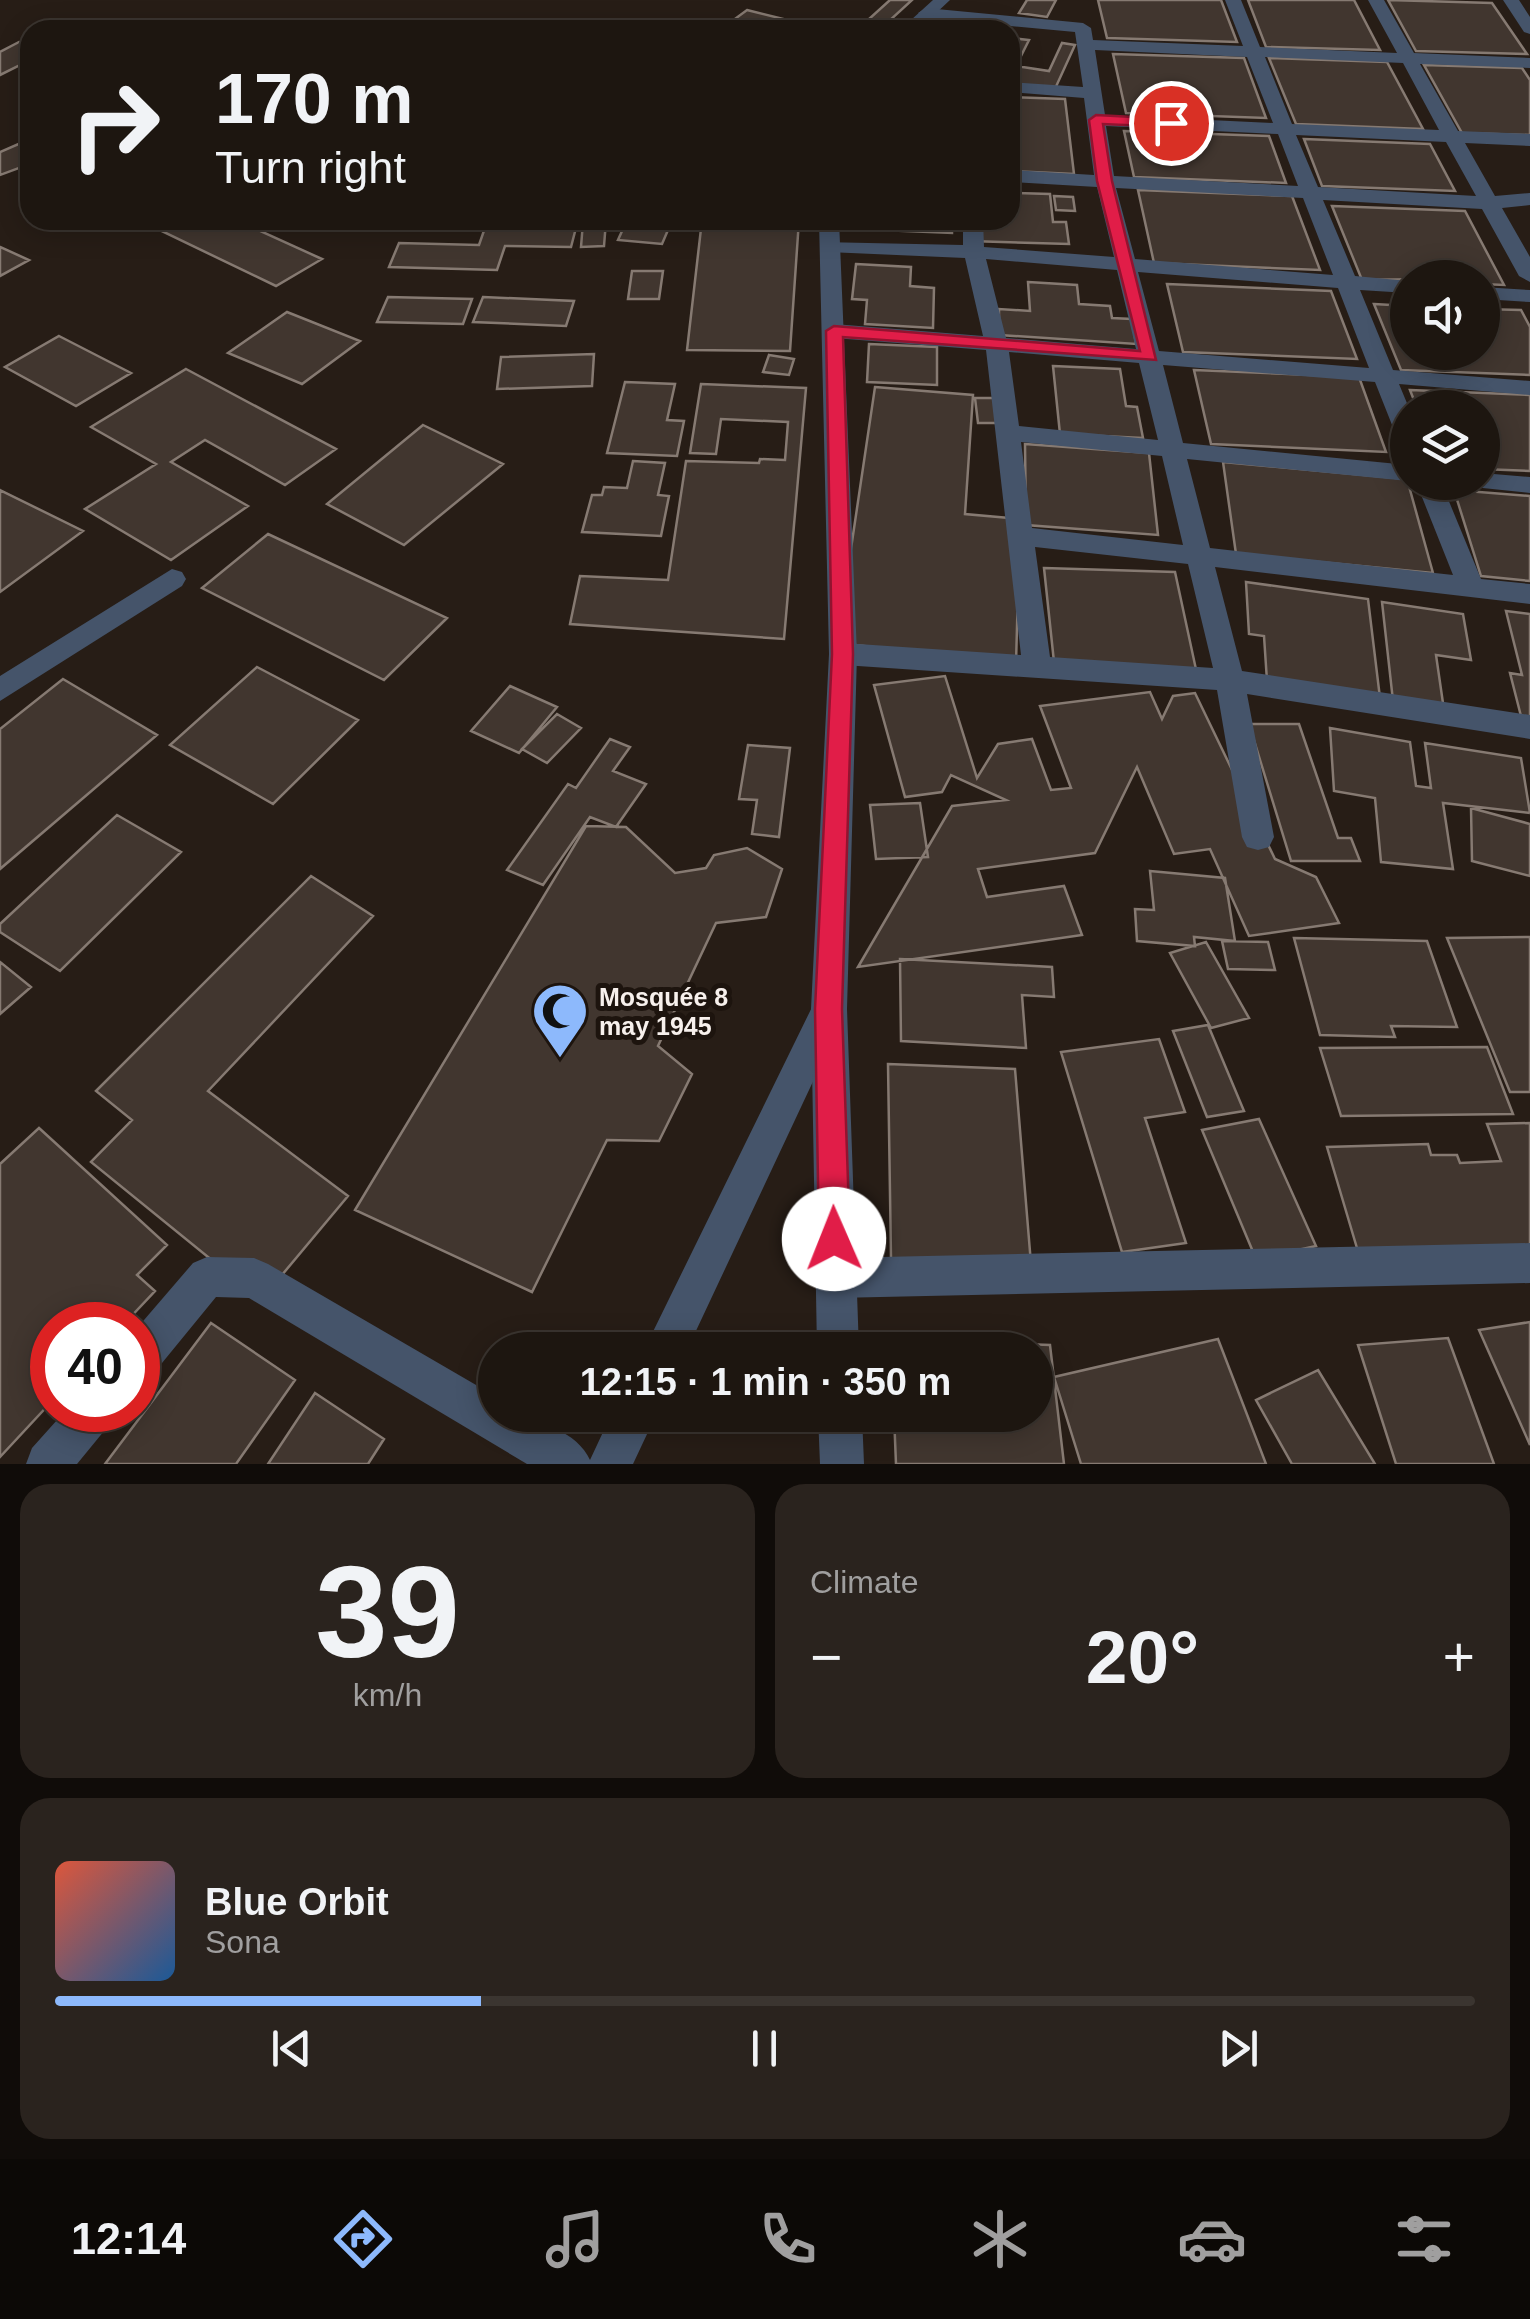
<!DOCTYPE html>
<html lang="en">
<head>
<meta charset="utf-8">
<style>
  body { margin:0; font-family:Arial,sans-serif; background:#2a231e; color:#f1f3f6; height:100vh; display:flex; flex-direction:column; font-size:38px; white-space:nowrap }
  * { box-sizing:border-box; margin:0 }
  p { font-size:32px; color:#a09f9f }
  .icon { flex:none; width:55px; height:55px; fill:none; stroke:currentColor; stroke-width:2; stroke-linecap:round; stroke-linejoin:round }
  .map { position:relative; height:1464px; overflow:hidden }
  .details { display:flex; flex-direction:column; gap:20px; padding:20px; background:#100c09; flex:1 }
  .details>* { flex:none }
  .top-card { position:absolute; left:20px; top:20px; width:1000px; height:210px; border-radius:30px; box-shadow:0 5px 25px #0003,0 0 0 2px #3b3530; background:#1d1610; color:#f1f3f6; overflow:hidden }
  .tools { position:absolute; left:1390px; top:260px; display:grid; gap:20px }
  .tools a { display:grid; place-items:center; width:110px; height:110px; border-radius:50%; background:#1d1610; box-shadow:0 5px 25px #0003,0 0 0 2px #3b3530; font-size:50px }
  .speed { position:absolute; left:30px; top:1302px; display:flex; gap:20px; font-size:50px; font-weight:700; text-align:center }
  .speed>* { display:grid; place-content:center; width:130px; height:130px; border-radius:50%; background:#1d1610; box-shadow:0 5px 25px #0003,0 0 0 2px #3b3530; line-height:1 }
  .speed .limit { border:15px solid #d22; background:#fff; color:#111 }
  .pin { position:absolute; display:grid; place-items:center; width:85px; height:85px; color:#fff; margin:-42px; border:5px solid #fff; border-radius:50%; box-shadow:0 2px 10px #0007 }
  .me { position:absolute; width:110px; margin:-55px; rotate:359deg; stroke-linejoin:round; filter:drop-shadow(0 0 8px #0008) }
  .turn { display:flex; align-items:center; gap:35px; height:210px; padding:0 30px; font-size:45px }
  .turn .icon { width:130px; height:130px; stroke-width:2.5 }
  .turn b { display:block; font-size:70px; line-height:85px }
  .big { font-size:75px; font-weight:800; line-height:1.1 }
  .details .widget { flex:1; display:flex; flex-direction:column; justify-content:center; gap:15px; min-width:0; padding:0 35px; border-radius:30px; background:#2a231e }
  .details .dial { align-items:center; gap:0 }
  .dial b { font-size:130px; line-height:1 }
  .song { display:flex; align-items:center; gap:30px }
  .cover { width:120px; height:120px; border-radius:15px; background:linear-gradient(135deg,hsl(10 70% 55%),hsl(210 70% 35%)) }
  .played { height:10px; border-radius:5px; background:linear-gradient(90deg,#8db9fc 30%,#3b3530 30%) }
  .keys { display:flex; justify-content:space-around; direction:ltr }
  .heat { display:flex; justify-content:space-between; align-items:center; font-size:55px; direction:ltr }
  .details .tiles { flex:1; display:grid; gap:20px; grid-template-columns:1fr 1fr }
  .widget:last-child { grid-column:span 2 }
  .trip { position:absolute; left:478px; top:1332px; width:575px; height:100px; border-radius:50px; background:#1d1610; box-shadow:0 5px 25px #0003,0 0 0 2px #3b3530; font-weight:800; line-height:100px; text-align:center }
  .menu { display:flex; height:160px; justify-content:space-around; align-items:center; background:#0c0906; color:#a09f9f }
  .menu .icon { width:70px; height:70px }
  .menu .selected { color:#8db9fc }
  .menu b { font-size:45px; color:#f1f3f6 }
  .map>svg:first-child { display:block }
</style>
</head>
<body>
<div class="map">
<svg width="1530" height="1464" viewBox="0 0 1530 1464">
  <rect width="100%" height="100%" fill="#271d16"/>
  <!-- building -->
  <path fill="#41362f" stroke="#867a72" stroke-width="2.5" d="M890 0H912L887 23 869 19Z
    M1027 0H1056L1047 17 1019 13Z
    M1098 0H1221L1237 42 1107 38Z
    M1248 0H1354L1380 50 1266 47Z
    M1388 0 1492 3 1527 54 1416 51Z
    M747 10 828 30H720Z
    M1010 38 1029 40 1016 66 1049 71 1062 43 1075 45 1054 91 1010 85Z
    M19 42 30 45V60L0 75V52Z
    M1113 54 1244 58 1266 118 1126 113Z
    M1269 58 1387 62 1423 129 1296 124Z
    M1424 65 1522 68 1530 80V135L1462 133Z
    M1010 97 1065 99 1074 174 1010 171Z
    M1124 131 1269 136 1286 183 1134 177Z
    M30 139V164L0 175V152Z
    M1304 139 1430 144 1455 191 1322 186Z
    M1138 190 1292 196 1320 270 1154 263Z
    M1012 193 1050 194 1053 222H1066L1069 244 970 241 969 220H1010Z
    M1054 196 1073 197 1075 211 1056 210Z
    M1332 206 1465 211 1504 285 1482 284V278L1362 280Z
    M151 220H236L322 259 276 286 145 223Z
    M627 220H641L671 223 662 244 618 240Z
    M702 220H799L790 351 687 350Z
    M858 220H952V233L857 229Z
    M606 221 604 246 581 247 583 222Z
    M487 222 577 224 571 247 505 246 497 270 389 267 399 243 479 245Z
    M0 247 29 260 0 276Z
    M856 264 911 267 910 286 934 288 933 328 865 324 867 300 852 299Z
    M632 271H663L659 299H628Z
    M1028 282 1077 285 1079 304 1110 306 1112 318 1132 319 1136 344 999 335V309L1030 311Z
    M1167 284 1331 291 1357 359 1183 352Z
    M388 297 472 299 463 324 377 322Z
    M483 297 574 301 566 326 473 322Z
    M1374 304 1408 306V352H1482V309L1521 310 1530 327V375L1401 370Z
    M287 312 360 341 302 384 228 353Z
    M59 336 131 373 76 406 5 367Z
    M869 344 937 347V385L867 382Z
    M594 354 592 386 497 389 501 357Z
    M769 355 794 359 789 375 763 372Z
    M1053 366 1120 369 1126 406 1137 407 1143 438 1060 434Z
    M186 369 336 449 285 485 205 440 171 462 248 506 171 560 85 509 156 464 91 427Z
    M1194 370 1359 377 1386 452 1211 444Z
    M625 382 675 384 667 420 684 421 677 456 607 453Z
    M701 384 806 388 784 639 570 624 580 576 668 580 686 461 759 463 760 459 785 460 788 422 721 419 716 454 690 453Z
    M875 387 973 395 965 514 1020 519 1016 663 837 643Z
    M1410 390 1530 395V471L1482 469V408H1417Z
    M975 398H994L999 423H978Z
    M423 425 503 464 404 545 327 504Z
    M1025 444 1149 453 1158 535 1026 525Z
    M633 461 665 463 658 495 669 496 661 536 582 532 592 495H602L604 487 627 488Z
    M1223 462 1407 479 1433 573 1236 554Z
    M0 490 83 531 0 592Z
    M1454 490 1530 496V581L1481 576Z
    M268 534 447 618 384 680 202 588Z
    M1044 568 1175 572 1197 674 1054 662Z
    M1246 582 1368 599 1380 698 1267 681 1264 636 1249 634Z
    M1382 602 1463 614 1471 660 1436 655 1444 710 1393 701Z
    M1506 611 1530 614V725L1523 724 1510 673 1522 675Z
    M257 667 358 720 273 804 170 745Z
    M945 676 977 778 998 744 1032 739 1051 790 1071 788 1040 706 1150 692 1162 719 1173 696 1195 693 1275 859 1316 877 1339 923 1249 936 1210 849 1174 854 1137 767 1095 853 978 869 987 897 1064 886 1082 935 858 967 952 806 1006 800 951 775 942 792 905 797 874 685Z
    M63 679 157 735 0 869V729Z
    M510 686 557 707 519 753 471 731Z
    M557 714 581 728 547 763 522 749Z
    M1249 724H1299L1338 838H1351L1360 861H1291Z
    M1330 728 1410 742 1416 786 1431 788 1425 743 1521 758 1530 813 1443 803 1453 869 1381 862 1375 798 1334 791Z
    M610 739 630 747 613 771 646 784 616 827 590 817 543 885 507 870 568 784 576 788Z
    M748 745 790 748 779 837 752 834 757 800 739 799Z
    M920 803 928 857 876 859 870 805Z
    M1471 808 1530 824V876L1472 861Z
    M117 815 181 852 60 971 0 932V924Z
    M586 826 626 827 675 873 706 868 714 855 747 848 782 869 766 917 716 923 658 1046 692 1074 659 1141 607 1140 532 1292 355 1210Z
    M1150 871 1225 878 1235 941 1194 937 1195 946 1137 941 1135 909 1154 910Z
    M311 876 373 916 208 1091 348 1196 261 1300 91 1162 132 1120 96 1091Z
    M1530 937V1092H1510L1447 938Z
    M1294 938 1427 941 1457 1027 1391 1026 1395 1037 1320 1035Z
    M1222 941 1268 942 1275 970 1228 969Z
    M1206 942 1249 1018 1211 1028 1170 953Z
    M900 959 1052 967 1054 997 1022 995 1026 1048 901 1041Z
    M0 962 31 987 0 1014Z
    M1208 1025 1244 1111 1207 1117 1173 1031Z
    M1159 1039 1185 1112 1145 1118 1186 1243 1122 1252 1061 1052Z
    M1487 1047 1513 1114 1341 1116 1320 1048Z
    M888 1064 1015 1069 1031 1264 891 1258Z
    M1259 1119 1316 1246 1256 1259 1202 1130Z
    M1530 1123V1246L1362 1265 1327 1147 1428 1144 1431 1155H1457L1460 1163 1501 1161 1487 1124Z
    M39 1128 167 1245 137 1275 155 1291 123 1325H52V1401L0 1457V1164Z
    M1530 1322V1445L1479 1330Z
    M211 1323 295 1380 236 1464H105Z
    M1448 1338 1494 1464H1396L1358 1345Z
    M891 1339 1050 1345 1064 1464H896L894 1415H1035V1350H891Z
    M1218 1339 1266 1464H1081L1054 1377Z
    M1318 1370 1375 1464H1292L1256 1400Z
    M315 1393 384 1439 368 1464H268Z"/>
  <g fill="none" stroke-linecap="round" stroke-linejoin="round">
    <!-- minor -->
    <path fill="#45546a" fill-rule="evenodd" d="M1225 0H1241L1260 47 1397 53 1368 0H1384L1414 53 1530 58V68L1420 64 1458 131 1530 134V146L1465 143 1495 196 1530 193V205L1502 208 1530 257V282L1519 276 1482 209 1323 200 1355 276 1408 281V293L1360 290 1393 370 1530 381V395L1399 384 1409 408 1408 443 1396 435 1375 382 1163 365 1183 443 1408 465V481L1187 459 1210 548 1453 575 1416 482H1441L1481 579 1530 584V604L1215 567 1242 671 1530 715V739L1247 694 1274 837 1269 847 1258 850 1247 847 1242 837 1217 690 843 665 833 662 829 654 833 646 843 643 1021 655 986 350 834 338 823 331 834 324 983 336 965 258 828 252 821 250V242L963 245V220H983L984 247 1114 257 1097 187 1010 182V170L1094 175 1084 98 1010 92V82L1083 87 1075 32 926 18 918 13 926 8 1083 23 1091 28 1093 40 1243 46ZM1095 50 1247 57 1273 123 1105 115ZM1265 57 1403 63 1439 130 1292 124ZM1106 126 1278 134 1298 186 1114 176ZM1296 135 1446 142 1476 196 1318 187ZM1116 188 1303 198 1333 275 1135 259ZM986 259 1117 270 1136 349 1006 338ZM1138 272 1338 288 1369 368 1159 351ZM1009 352 1139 363 1158 440 1019 426ZM1021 442 1162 456 1183 545 1032 528ZM1035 547 1188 564 1213 668 1050 657Z
      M1503 0H1519L1530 17V34L1524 32Z
      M1482 287 1530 290V302L1482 299Z
      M1482 473 1530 477V493L1473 487 1470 482H1482Z
      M172 569 182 572 186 579 182 586 0 701V676Z
      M829 993 841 997 847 1009 687 1350H644L817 997Z
      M1530 1243V1283L835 1298 821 1292 815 1278 821 1264 835 1258Z
      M207 1257 254 1258 268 1264 495 1396V1415C526 1415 576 1428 590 1460L611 1415H656L633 1464H527L249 1298 216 1297 153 1374 138 1380V1327L193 1263Z
      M66 1410H116L109 1425 77 1464H26L32 1448Z"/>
    <!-- tertiary -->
    <path fill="#45546a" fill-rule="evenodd" d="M933 0H950L918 30H900Z
      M819 220H839L857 654 847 1009 859 1350H817L811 1009 829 654Z
      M818 1415H862L864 1464H820Z"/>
  </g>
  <!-- route -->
  <path fill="#e11d48" stroke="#92132f" stroke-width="2.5" d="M1096 115 1171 119 1178 123 1171 127 1103 124 1112 181 1156 360 843 337 853 654 842 1009 850 1239 845 1250 834 1254 824 1250 819 1239 815 1009 832 654 826 331 834 326 1140 351 1097 181 1089 120Z"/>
  <!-- icons -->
  <defs>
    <g id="mosque-pin" transform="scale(2.875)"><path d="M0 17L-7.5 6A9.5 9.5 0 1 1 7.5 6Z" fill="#8db9fc" stroke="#1d140e"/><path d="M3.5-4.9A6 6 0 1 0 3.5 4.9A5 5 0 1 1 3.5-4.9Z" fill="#111"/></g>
  </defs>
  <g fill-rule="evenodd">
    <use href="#mosque-pin" x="560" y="1011"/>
  </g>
  <g text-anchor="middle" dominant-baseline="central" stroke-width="10" stroke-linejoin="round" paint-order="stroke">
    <!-- poi labels -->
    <g font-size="25" font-weight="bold" fill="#f7f0ec" stroke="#1d140e" text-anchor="start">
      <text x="599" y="997">Mosquée 8<tspan x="599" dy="29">may 1945</tspan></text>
    </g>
  </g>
</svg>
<div class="tools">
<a><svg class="icon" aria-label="sound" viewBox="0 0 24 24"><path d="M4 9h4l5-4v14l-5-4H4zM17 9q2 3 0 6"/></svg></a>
<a><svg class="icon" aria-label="layers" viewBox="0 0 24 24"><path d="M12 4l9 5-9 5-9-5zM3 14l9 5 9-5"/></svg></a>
</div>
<div class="speed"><div class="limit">40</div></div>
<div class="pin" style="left:1171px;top:123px;background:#d93025"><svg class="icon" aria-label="arrive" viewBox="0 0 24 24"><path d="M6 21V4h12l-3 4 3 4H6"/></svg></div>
<svg class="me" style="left:834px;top:1239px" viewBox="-20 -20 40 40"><circle r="19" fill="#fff"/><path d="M0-13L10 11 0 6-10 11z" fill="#e11d48"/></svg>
<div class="trip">12:15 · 1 min · 350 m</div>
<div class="top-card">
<div class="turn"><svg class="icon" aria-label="right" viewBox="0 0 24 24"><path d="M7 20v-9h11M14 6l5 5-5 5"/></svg><div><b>170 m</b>Turn right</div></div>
</div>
</div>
<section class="details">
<div class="tiles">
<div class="widget dial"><b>39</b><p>km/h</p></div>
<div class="widget"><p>Climate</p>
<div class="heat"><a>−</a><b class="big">20°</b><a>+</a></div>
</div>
<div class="widget">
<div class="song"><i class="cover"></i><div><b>Blue Orbit</b><p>Sona</p></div></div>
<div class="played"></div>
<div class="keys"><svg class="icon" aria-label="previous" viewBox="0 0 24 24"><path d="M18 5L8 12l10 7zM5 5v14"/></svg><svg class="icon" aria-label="pause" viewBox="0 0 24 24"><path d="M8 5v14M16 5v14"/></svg><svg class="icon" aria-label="next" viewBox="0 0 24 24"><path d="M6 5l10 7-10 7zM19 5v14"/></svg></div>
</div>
</div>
</section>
<nav class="menu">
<b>12:14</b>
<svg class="icon selected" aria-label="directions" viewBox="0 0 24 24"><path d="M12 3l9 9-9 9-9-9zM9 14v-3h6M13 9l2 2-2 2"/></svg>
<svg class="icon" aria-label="music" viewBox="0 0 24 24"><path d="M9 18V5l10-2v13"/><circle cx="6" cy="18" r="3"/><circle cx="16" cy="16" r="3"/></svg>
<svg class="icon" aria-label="phone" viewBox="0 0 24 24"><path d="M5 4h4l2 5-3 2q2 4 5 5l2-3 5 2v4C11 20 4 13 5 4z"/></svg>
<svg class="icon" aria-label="climate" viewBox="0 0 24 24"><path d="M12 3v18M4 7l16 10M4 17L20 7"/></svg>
<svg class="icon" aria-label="car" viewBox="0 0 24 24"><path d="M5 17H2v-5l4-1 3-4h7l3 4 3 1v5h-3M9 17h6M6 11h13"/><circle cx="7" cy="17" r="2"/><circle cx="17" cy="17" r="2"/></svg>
<svg class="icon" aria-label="filters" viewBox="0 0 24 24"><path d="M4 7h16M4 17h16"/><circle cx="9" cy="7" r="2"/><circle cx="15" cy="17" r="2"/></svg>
</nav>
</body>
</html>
